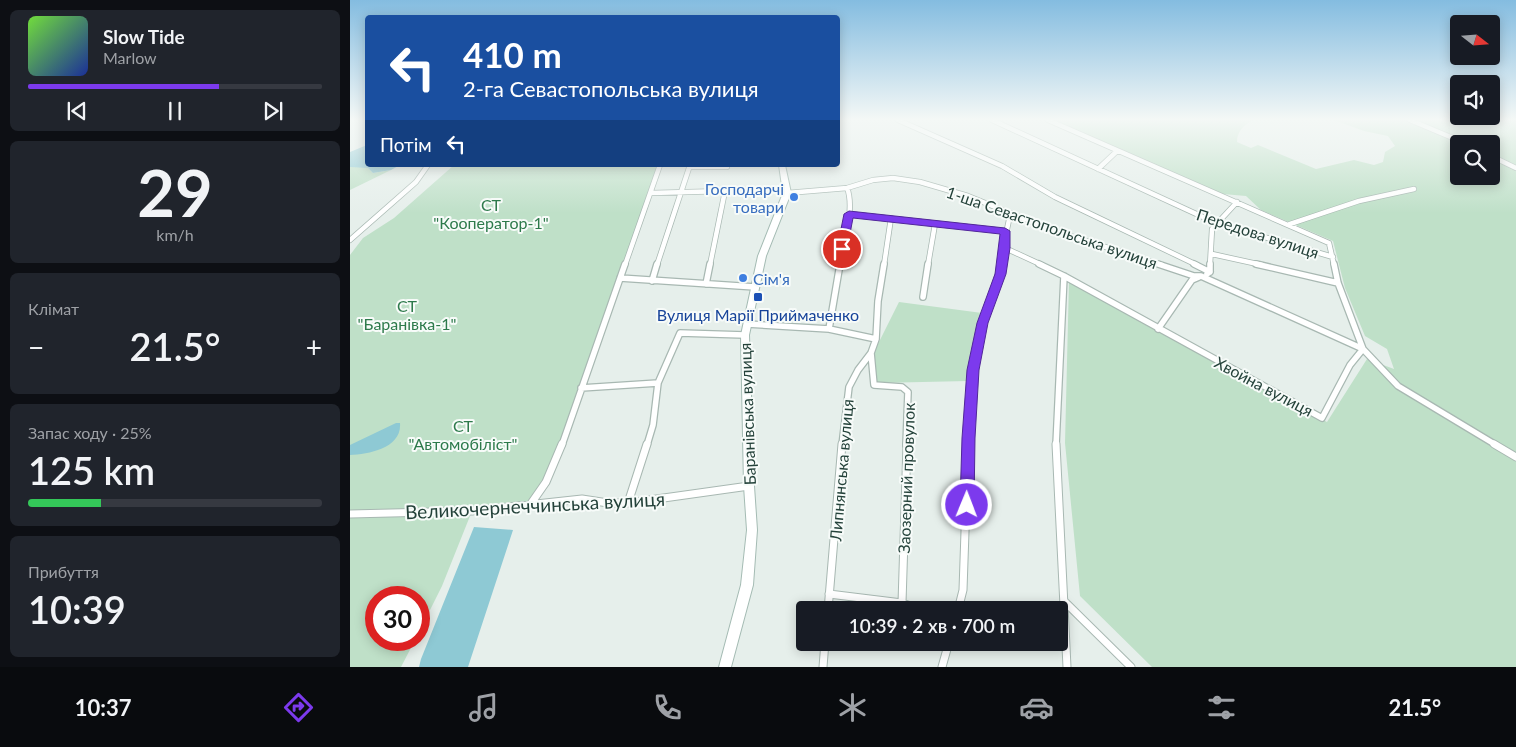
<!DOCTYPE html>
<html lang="uk">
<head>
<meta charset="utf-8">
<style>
  body { margin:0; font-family:Lato,sans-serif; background:#20242c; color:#f1f3f6; height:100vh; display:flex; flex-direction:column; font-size:19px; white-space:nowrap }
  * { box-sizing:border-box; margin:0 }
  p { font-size:16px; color:#9ea1a6 }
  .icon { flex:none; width:28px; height:28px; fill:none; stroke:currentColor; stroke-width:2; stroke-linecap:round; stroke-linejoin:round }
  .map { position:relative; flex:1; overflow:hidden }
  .details { display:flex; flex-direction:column; gap:10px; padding:10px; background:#0d0f14; width:350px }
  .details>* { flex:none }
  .hud { position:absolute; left:15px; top:15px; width:475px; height:152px; border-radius:5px; box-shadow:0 2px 12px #0003; background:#1a4fa0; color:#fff; overflow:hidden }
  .needle { width:32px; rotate:107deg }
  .controls { position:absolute; left:1100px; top:15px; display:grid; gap:10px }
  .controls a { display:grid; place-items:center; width:50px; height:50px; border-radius:5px; background:#171b24; box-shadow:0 2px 12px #0003; font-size:25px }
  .speed { position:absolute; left:15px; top:586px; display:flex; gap:10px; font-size:25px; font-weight:700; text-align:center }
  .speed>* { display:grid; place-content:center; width:65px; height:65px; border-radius:50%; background:#171b24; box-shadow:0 2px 12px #0003; line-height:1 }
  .speed .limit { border:8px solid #d22; background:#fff; color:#111 }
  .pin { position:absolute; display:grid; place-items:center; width:42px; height:42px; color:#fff; margin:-21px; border:2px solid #fff; border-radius:50%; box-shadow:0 1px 5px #0007 }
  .me { position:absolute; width:55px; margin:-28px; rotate:1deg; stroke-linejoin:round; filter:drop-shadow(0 0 4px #0008) }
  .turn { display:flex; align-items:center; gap:18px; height:105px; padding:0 15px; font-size:22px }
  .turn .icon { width:65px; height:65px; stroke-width:2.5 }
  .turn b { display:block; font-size:35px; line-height:42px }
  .then { display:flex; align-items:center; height:48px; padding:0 15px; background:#0003; gap:10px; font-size:19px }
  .big { font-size:38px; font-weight:600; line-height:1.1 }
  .details .card { flex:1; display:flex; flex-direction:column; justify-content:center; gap:8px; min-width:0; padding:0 18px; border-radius:8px; background:#20242c }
  .details .dial { align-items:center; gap:0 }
  .dial b { font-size:65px; line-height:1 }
  .song { display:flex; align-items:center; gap:15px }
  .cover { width:60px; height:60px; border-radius:8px; background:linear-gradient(135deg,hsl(100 70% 55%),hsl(230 70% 35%)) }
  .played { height:5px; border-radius:2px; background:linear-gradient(90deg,#7c3aed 65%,#363941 65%) }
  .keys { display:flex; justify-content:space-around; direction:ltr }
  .heat { display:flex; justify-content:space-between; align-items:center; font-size:28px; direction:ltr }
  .charge { height:8px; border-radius:4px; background:linear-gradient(90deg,#34c759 25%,#363941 0) }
  .trip { position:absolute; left:446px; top:601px; width:272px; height:50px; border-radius:5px; background:#171b24; box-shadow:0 2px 12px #0003; font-weight:600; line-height:50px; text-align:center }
  .dock { display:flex; height:80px; justify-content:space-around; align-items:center; background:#090b0e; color:#9ea1a6 }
  .dock .icon { width:35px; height:35px }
  .dock .on { color:#7c3aed }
  .dock b { font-size:22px; color:#f1f3f6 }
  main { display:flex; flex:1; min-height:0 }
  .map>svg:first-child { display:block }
</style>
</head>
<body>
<main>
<section class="details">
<div class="card">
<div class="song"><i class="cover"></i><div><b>Slow Tide</b><p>Marlow</p></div></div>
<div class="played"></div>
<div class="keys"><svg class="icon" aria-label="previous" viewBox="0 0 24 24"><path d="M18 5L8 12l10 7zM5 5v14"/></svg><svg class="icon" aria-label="pause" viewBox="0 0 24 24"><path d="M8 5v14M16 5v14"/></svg><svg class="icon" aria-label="next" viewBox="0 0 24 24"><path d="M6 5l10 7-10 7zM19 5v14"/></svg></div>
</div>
<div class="card dial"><b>29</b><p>km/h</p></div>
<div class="card"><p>Клімат</p>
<div class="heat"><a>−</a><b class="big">21.5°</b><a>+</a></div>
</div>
<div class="card"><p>Запас ходу · 25%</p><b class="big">125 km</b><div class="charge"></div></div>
<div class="card"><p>Прибуття</p><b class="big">10:39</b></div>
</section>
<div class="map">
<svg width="1166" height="667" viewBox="0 0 1166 667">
  <rect width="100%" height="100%" fill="#e6efeb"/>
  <!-- green -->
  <path fill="#bfe0c8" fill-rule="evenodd" d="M703 120H903C894 125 887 131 887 142L901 148 908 145 966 169 1004 160 1024 165 1033 162 1035 152 1045 146 1038 136 1014 131 984 120H1166V667H802L730 596 715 443 719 281 803 329 977 422 1017 359 1044 369 1037 349 1015 336 995 288 983 241 911 210 896 196 873 194ZM1109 144H1141V176H1109Z
    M104 165H310L211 448 180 505 122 511 92 586 69 632V598H26V640H65L51 667H0V255L13 238 44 218Z
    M9 166 18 168 23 173 41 170 0 190V167Z
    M549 302 632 313 618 381 527 383 524 352Z"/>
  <!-- water -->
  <path fill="#8ec9d4" d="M17 145 18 165H50L41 170 23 173 18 168 0 167V152Z
    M46 423H50C52 448 19 454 0 455V445Z
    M124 527 163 530 118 667H69L71 659Z"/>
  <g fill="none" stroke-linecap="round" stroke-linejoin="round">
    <!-- minor-far2 casing -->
    <g stroke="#a8b8b2" stroke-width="6">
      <path id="minor-far2" d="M548 120 652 166 705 197 847 265
        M642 120 866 223 983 257
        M698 120 979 243 984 265
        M1060 120 1117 144
        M1141 156 1166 168
        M340 167H377
        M748 169 767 151
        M301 193 375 191 360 265
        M437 193 497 188 523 180 543 178 570 182 618 196 702 230 812 265
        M499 214 655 231
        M940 224 1009 201 1064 189
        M0 240 66 182 78 165
        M655 248 692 265
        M862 254 912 265
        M275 265 310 165
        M307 265 340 165
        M490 265C494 245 505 207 497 188
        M534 265 541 218
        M578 265 585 224
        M652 265C655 247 655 231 661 213
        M860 265 862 229 887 202"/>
    </g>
    <!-- minor-far1 casing -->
    <g stroke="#a8b8b2" stroke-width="8">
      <path id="minor-far1" d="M689 264 714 276 972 418 1000 365 1013 349 988 283 984 264
        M808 264 844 276H851L1013 349 1048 386 1146 445
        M844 264 860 272
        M906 264 988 283
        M857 274 860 272V264
        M270 278 405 287
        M302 281 307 264
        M356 284 360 264
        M573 297 578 264
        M397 324 479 329 526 339
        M479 329 490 264
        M808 329 842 280 849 277
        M521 353 524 385 552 387 558 392 556 445
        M231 388 308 383
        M212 445 275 264
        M297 445 303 425 308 383 330 333 395 335
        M492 445 499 387 508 370 521 353 526 339 528 301 534 264
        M618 445 623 370 633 323 652 264
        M706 445 714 276"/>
    </g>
    <!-- minor casing -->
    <g stroke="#a8b8b2" stroke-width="9">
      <path id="minor" d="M706 444 717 667
        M1144 444 1166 457
        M278 503 297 444
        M180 505 196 482 212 444
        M0 514 122 511 232 499 258 503H278L399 486
        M479 594 552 603 572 610
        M714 601 781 667
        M552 603 557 444
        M478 610 492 444
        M608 610 613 590 618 444
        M473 667 475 642
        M592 667 599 642"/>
    </g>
    <!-- secondary casing -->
    <g stroke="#a4bbb3" stroke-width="2">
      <path id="secondary" d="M429 165H435L441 193 416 256 399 335 404 486 407 530 403 585 381 667H369L391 585 397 530 394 486 391 335 408 256 433 193Z"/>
    </g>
    <!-- minor-far2 -->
    <use href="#minor-far2" stroke="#fff" stroke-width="4.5"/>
    <!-- minor-far1 -->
    <use href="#minor-far1" stroke="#fff" stroke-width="5.5"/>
    <!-- minor -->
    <use href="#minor" stroke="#fff" stroke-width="7"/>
    <!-- secondary -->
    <use href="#secondary" fill="#fff" fill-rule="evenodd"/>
  </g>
  <!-- sky -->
  <linearGradient id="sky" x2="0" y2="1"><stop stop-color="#84bce0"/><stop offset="0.56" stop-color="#f4f8f6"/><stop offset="1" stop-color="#f4f8f6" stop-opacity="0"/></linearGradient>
  <rect width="1166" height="213" fill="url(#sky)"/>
  <!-- route -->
  <path fill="#7c3aed" stroke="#51269a" d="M499 211 655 228 660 231V248L656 274 638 323 629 370 625 438 624 505 621 510 617 512 612 510 610 505 612 438 617 370 627 323 645 274 650 234 503 218 497 249 492 252 487 249 494 214Z"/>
  <!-- markers -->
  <g fill="#3f7fe0" stroke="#f7fbf9" stroke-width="2">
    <circle cx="444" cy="197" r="5"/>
    <circle cx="393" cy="278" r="5"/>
  </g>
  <rect fill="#1a4fb4" stroke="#f7fbf9" stroke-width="2" x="403" y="292" width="10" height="10" rx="2.5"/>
  <g text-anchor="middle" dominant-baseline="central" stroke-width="4" stroke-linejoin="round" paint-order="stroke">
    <!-- shop labels -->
    <g font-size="16" fill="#366cbe" stroke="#f7fbf9" text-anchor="end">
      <text x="434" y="188">Господарчі<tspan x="434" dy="18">товари</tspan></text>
      <text x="403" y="278" text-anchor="start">Сім'я</text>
    </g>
    <!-- park labels -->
    <g font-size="16" fill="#2d7a4b" stroke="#f7fbf9">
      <text x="141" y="204">СТ<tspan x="141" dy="18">"Кооператор-1"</tspan></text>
      <text x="57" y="305">СТ<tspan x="57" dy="18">"Баранівка-1"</tspan></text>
      <text x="113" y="425">СТ<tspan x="113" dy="18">"Автомобіліст"</tspan></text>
    </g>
    <!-- street labels -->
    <g font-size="16" fill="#24423a" stroke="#f7fbf9">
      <text transform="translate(702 227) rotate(19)">1-ша Севастопольська вулиця</text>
      <text transform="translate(908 233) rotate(18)">Передова вулиця</text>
      <text transform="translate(914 386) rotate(28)">Хвойна вулиця</text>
      <text transform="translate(397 414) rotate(-92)">Баранівська вулиця</text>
      <text transform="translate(491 470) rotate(-85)">Липнянська вулиця</text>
      <text transform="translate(556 478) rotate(-88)">Заозерний провулок</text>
    </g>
    <!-- transit labels -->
    <g font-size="16" fill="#164399" stroke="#f7fbf9">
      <text x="408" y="314">Вулиця Марії Приймаченко</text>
    </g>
    <!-- near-street labels -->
    <g font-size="19" fill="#24423a" stroke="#f7fbf9">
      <text transform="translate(185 505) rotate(-3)">Великочернеччинська вулиця</text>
    </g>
  </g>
</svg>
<div class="controls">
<a><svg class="needle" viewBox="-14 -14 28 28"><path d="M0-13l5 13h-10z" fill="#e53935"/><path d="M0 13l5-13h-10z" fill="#9ea1a6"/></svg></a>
<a><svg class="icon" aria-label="sound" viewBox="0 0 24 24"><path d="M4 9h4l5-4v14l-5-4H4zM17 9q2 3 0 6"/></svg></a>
<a><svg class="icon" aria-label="search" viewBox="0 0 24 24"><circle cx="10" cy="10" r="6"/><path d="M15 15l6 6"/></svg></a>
</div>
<div class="speed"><div class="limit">30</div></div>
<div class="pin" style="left:492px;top:249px;background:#d93025"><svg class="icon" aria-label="arrive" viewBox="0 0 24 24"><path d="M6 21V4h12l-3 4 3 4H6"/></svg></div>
<svg class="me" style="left:617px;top:505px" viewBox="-20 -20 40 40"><circle r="17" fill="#7c3aed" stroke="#fff" stroke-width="3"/><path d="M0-11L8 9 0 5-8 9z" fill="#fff"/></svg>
<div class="trip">10:39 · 2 хв · 700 m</div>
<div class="hud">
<div class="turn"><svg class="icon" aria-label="left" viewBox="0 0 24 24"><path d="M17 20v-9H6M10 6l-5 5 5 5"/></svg><div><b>410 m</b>2-га Севастопольська вулиця</div></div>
<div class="then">Потім<svg class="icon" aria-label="left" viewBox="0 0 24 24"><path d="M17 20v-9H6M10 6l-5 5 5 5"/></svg></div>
</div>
</div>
</main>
<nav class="dock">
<b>10:37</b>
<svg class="icon on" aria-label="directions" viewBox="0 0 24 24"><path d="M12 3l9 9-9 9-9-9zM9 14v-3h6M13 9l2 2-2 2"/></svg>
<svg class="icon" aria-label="music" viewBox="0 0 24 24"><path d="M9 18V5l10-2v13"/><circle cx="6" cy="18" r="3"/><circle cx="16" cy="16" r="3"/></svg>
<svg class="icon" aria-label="phone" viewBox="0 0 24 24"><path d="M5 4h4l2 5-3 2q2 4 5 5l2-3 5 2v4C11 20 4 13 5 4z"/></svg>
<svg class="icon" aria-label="climate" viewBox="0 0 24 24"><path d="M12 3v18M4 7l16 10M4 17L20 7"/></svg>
<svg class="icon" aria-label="car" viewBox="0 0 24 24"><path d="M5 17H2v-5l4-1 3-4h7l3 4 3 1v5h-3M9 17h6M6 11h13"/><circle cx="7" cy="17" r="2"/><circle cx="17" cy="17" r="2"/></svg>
<svg class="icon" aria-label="filters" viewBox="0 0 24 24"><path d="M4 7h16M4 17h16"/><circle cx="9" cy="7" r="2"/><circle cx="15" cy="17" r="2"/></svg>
<b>21.5°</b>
</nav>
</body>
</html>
